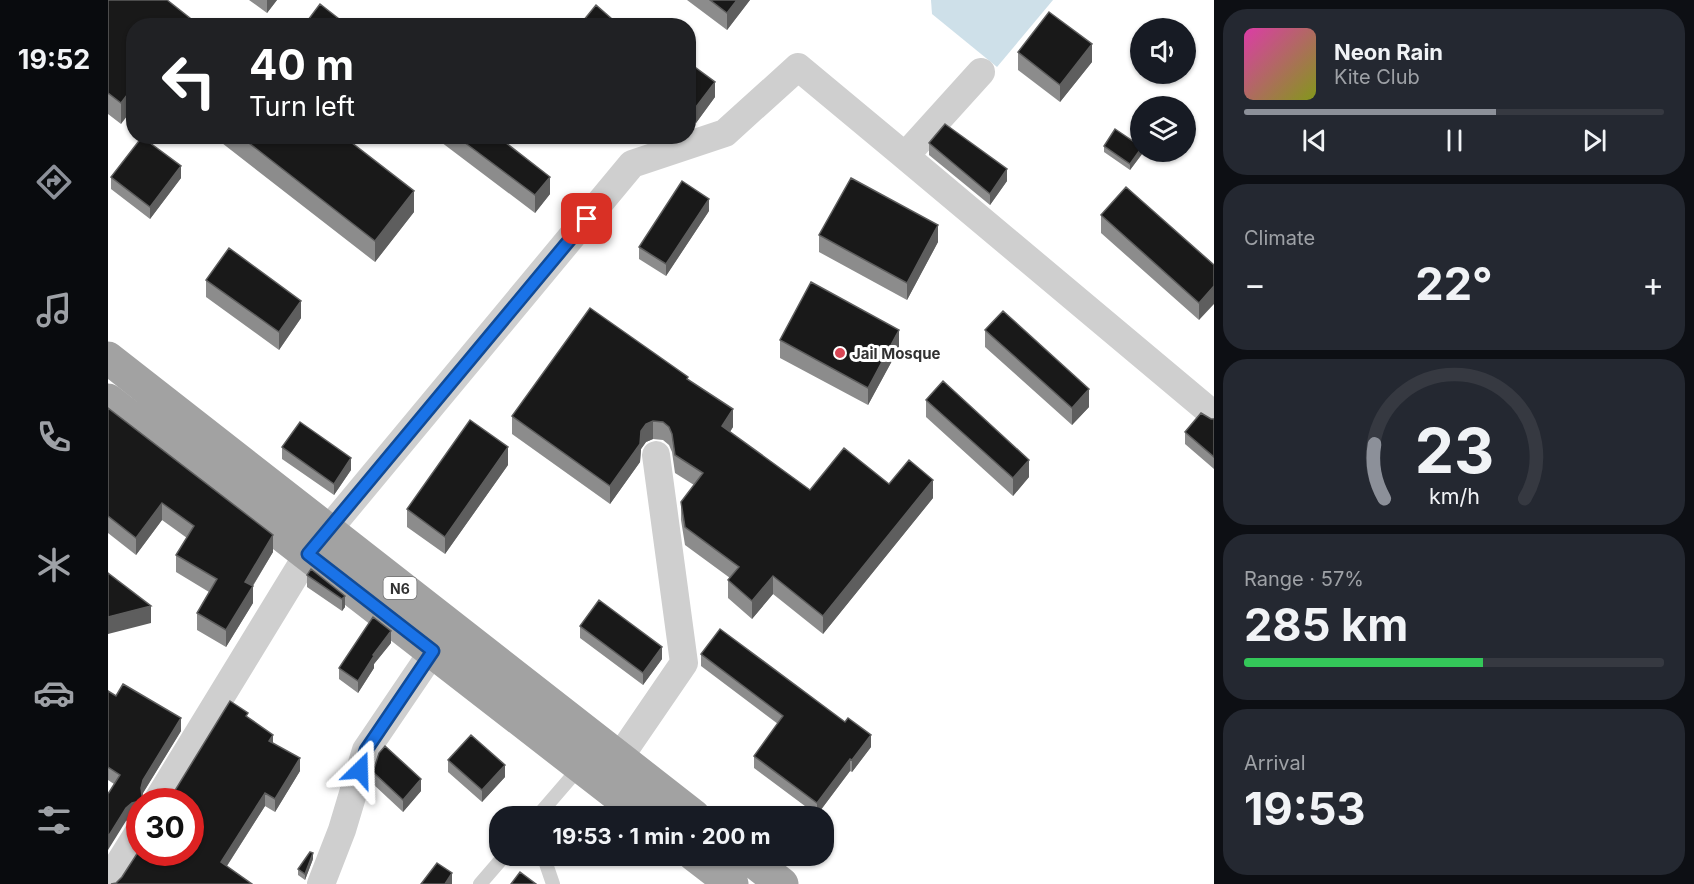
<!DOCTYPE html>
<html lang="en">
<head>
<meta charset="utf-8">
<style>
  body { margin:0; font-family:Inter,sans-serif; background:#242831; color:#f1f3f6; height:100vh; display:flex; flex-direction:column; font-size:22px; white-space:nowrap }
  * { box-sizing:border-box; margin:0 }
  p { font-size:20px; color:#9ea1a6 }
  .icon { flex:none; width:33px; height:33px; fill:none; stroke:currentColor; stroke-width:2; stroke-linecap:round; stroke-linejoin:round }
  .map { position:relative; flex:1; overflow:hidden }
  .drawer { display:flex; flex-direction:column; gap:9px; padding:9px; background:#0d0f14; width:480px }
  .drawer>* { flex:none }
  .banner { position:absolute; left:18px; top:18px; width:570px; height:126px; border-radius:24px; box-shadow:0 2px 4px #0004; background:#202124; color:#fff; overflow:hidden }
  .fabs { position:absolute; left:1022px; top:18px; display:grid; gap:12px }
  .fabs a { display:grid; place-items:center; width:66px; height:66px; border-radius:50%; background:#171b24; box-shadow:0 2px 4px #0004; font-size:30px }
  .speed { position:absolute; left:18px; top:788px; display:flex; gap:12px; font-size:30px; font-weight:700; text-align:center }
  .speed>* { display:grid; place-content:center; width:78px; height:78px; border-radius:50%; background:#171b24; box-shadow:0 2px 4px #0004; line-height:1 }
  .speed .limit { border:9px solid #d22; background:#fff; color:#111 }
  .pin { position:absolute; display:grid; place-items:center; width:51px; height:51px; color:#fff; margin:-26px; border-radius:12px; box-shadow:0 3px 9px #0006 }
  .me { position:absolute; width:66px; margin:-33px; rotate:22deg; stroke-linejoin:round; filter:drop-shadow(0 0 4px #0008) }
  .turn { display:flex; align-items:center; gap:21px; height:126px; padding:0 24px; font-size:27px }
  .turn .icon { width:78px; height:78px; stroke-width:2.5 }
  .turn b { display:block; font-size:42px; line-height:51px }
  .big { font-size:45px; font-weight:700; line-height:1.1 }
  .drawer .card { flex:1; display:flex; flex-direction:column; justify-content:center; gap:9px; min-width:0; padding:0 21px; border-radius:24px; background:#242831 }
  .drawer .dial { align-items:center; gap:0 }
  .dial svg { height:156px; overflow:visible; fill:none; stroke:#363941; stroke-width:7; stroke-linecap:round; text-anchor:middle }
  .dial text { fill:#f1f3f6; stroke:none }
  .song { display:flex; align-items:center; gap:18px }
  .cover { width:72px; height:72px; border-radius:9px; background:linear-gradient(135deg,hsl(320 70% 55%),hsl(70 70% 35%)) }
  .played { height:6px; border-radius:3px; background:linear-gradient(90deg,#8c9099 60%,#363941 60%) }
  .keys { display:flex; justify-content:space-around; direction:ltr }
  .heat { display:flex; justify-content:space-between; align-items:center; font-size:33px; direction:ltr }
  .charge { height:9px; border-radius:4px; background:linear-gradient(90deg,#34c759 57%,#363941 0) }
  .trip { position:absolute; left:381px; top:806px; width:345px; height:60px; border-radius:24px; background:#171b24; box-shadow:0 2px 4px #0004; font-weight:700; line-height:60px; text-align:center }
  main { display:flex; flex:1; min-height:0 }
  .tabs { display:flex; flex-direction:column; width:108px; justify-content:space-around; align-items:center; background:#090b0e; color:#9ea1a6 }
  .tabs .icon { width:42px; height:42px }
  .tabs .active { color:#8c9099 }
  .tabs b { font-size:27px; color:#f1f3f6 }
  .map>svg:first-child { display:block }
</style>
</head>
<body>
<main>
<nav class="tabs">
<b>19:52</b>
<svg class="icon active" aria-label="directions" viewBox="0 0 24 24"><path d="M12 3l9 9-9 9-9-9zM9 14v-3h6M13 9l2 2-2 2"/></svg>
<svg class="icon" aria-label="music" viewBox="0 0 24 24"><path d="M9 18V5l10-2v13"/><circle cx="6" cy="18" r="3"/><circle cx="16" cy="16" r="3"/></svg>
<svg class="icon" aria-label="phone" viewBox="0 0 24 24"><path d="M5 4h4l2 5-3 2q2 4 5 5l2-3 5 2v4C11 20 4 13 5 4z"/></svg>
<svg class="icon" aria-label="climate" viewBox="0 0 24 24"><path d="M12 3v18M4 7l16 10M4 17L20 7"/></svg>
<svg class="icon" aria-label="car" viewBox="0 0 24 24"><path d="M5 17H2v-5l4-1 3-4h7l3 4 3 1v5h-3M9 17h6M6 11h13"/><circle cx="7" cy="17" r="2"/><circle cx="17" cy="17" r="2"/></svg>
<svg class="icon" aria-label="filters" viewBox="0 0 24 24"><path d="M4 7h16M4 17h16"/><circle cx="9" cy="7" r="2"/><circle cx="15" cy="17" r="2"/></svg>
</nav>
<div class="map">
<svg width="1106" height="884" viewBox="0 0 1106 884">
  <rect width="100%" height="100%" fill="#fff"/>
  <!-- water -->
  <path fill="#cee0e9" d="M823 0H945L889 67 824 14Z"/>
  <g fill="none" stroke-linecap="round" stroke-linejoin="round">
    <!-- service -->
    <path stroke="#cfcfcf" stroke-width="14" d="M434 816V811L472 767
      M435 855 445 884
      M372 884 397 855"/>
    <!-- minor -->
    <path stroke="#cfcfcf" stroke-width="28" d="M797 156 1106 415
      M511 758 576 663 548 455
      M49 801 200 554 524 164 617 133 690 67 797 156 873 72
      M0 881 32 830
      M213 884 234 830 258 750 325 651"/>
    <!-- trunk -->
    <path stroke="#a2a2a2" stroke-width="33" d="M0 358 586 816
      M0 400 536 816
      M586 855 624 884
      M637 855 674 884"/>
  </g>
  <!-- wall -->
  <path fill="#8c8c8c" d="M0 0 26 26 13 124 0 114Z
    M141 0H169L159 13Z
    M579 0H642L619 30Z
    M910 52 984 62 952 102 910 70Z
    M580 62 607 97 588 123 580 117Z
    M105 136H235L306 212 267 262Z
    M325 136H389L442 194 427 213Z
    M821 143 899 181 882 205 821 155Z
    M996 146 1034 152V154L1022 170 996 152Z
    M3 177 73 178 42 219 3 189Z
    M601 211 558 276 531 259V247Z
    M993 215 1106 265 1091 320 993 233Z
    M711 235 830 242 799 300 711 252Z
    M98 280 193 318 171 350 98 297Z
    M877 330 981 407 964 425 877 347Z
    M672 340 791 348 760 405 672 358Z
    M580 380 625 427 622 432 702 490 781 484 825 498 715 634 665 594 644 619 620 598V580L622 578 577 545 573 520V502L586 485 567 473 564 452 561 445 555 440 545 439 538 442 533 449 532 462 502 504 404 434V416Z
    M818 400 921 477 905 496 818 417Z
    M0 408 165 552 145 586V603L118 647 89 630V613L101 592 68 572V555L79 538 54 520 28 555 0 533Z
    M1103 419H1106V469L1077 444V432Z
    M174 447 243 470 226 495 174 459Z
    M400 465 337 554 299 527V509Z
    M199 575 237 596V607L234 611 199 587Z
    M472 626 554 659 535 685 472 638Z
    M283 643 266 664V668L250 693 231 679V668Z
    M593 654 763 747 744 772 742 771 709 815 646 768V756L670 724 593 666Z
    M0 691 73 731 35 793 32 801V814L24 816 18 821 6 784 0 780Z
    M140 717 192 771 167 812 157 806 119 866 8 883 14 877Z
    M340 760 397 777 374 802 340 772Z
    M265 772 313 791 295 812 265 784Z
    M205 859 197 880 190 875V869Z"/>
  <!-- shaded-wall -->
  <path fill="#5e5e5e" d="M159 0H169L159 13Z
    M629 0H642L619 30V13Z
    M984 44V62L952 102V85Z
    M607 82V97L588 123V107Z
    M26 86V107L13 124V103Z
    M1032 150V152H1034V154L1022 170V164Z
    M73 166V178L42 219V207Z
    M899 169V181L882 205V194Z
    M442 177V194L427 213V195Z
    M306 191V212L267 262V241Z
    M601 199V211L558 276V264Z
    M830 225V242L799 300V283Z
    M1106 286V304L1091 320V303Z
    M193 301V318L171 350V332Z
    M791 330V348L760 405V388Z
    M981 389V407L964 425V408Z
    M625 409V427L614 444V426Z
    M545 421V439L538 442 533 449 532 462 502 504V486L533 431 538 424Z
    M400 447V465L337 554V537Z
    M243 458V470L226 495V484Z
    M921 460V477L905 496V478Z
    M825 480V498L715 634V616Z
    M54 503V520L28 555V538Z
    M165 535V552L142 590 145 586V603L118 647V630L137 582Z
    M665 576V594L644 619V601Z
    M237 596V607L234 611V599Z
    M43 606V623L0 634V617Z
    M283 631V643L266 664V668L250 693V681L265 655Z
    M554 647V659L535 685V673Z
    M73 718V731L35 793 33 801V788L35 780Z
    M165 735V747L161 741Z
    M763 735V747L744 772V760Z
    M192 758V771L167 812V799Z
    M742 759V771L709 815V803Z
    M397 765V777L374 802V790Z
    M313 779V791L295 812V800Z
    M157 793V806L113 875V862Z
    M32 801V814L24 816 18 821 0 850V837L18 808 24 803Z
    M205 853V859L197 880V874Z
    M344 873V884H337Z"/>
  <!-- building -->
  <path fill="#191919" stroke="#5e5e5e" stroke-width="1.5" d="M0 0H59L92 26H26V86L13 103 0 93Z
    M602 0H629L619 13Z
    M212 4 240 26H200L197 24Z
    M488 5 512 26H471Z
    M941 12 984 44 952 85 910 52Z
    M580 62 607 82 588 107 580 102Z
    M837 124 899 169 882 194 821 143Z
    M1007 129 1032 146V150L1022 164 996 146Z
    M132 136H235L306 191 267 241Z
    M348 136H389L442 177 427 195Z
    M34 137 73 166 42 207 3 177Z
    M743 178 830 225 799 283 711 235Z
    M574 181 601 199 558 264 531 247Z
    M1018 187 1106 265V286L1091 303 993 215Z
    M121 248 193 301 171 332 98 280Z
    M703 282 791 330 760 388 672 340Z
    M482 308 580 377 579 379 625 409 614 426 702 490 736 448 781 484 801 460 825 480 715 616 665 576 644 601 620 580 631 567 577 527 573 502 595 473 567 455 564 434 561 427 555 422 545 421 538 424 533 431 532 444 502 486 404 416Z
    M895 311 981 389 964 408 877 330Z
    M835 381 921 460 905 478 818 400Z
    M0 408 165 535 137 582 145 586 118 630 89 613 109 579 68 555 86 526 54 503 28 538 0 516Z
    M1093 413 1103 419H1106V457L1077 432Z
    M362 420 400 447 337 537 299 509Z
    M192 422 243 458 226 484 174 447Z
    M203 569 237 596 234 599 199 575Z
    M0 573 43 606 0 617Z
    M491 600 554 647 535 673 472 626Z
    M265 617 283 631 265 655 266 656 250 681 231 668Z
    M612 629 737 722 740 718 763 735 744 760 742 759 709 803 646 756 675 716 593 654Z
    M15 684 73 718 35 780 33 788 34 796 39 801H32L24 803 18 808 0 837V794L12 775 0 767V691L8 696Z
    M122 701 140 713 138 716 165 735 161 741 192 758 167 799 157 793 113 862 144 884H3L8 883 14 877 32 849V852H82V801H59L63 797Z
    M363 735 397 765 374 790 340 760Z
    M277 746 313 779 295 800 265 772 271 753Z
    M202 852 205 853 197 874 190 869Z
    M329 863 344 873 337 884H313Z
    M412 872 428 884H403Z"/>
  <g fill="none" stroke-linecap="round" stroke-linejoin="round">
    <!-- route casing -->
    <g stroke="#114b97" stroke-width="15">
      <path id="route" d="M252 770 258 750 325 651 200 554 479 219"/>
    </g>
    <!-- route -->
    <use href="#route" stroke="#1a73e8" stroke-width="10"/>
  </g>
  <!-- markers -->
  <circle fill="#d84655" stroke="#fff" stroke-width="2" cx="732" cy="353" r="6"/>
  <g text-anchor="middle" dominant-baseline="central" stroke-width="6" stroke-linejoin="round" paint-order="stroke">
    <!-- shield labels -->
    <rect fill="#fff" stroke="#707070" stroke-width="1.5" x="275.5" y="577" width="33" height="22" rx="4.5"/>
    <g font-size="14" font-weight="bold" fill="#323232">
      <text x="292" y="588">N6</text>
    </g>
    <!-- poi labels -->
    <g font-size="15" font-weight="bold" fill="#323232" stroke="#fff" text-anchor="start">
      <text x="744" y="353">Jail Mosque</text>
    </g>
  </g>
</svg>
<div class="fabs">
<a><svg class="icon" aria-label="sound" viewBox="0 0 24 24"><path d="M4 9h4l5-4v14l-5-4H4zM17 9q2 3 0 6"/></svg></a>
<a><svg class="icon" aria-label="layers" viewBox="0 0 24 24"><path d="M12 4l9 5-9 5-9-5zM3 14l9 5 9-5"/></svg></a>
</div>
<div class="speed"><div class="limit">30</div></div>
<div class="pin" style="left:479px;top:219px;background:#d93025"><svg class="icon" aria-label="arrive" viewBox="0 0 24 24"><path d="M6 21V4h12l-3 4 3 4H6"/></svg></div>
<svg class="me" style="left:252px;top:770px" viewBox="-20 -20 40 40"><path d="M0-17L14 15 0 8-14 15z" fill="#1a73e8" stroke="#fff" stroke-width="4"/></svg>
<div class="trip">19:53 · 1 min · 200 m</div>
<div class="banner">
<div class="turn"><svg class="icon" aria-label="left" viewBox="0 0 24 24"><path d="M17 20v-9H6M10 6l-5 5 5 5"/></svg><div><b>40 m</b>Turn left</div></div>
</div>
</div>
<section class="drawer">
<div class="card">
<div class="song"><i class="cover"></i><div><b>Neon Rain</b><p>Kite Club</p></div></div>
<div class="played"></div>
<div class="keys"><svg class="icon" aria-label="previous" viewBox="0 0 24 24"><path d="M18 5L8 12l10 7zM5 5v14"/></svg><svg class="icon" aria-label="pause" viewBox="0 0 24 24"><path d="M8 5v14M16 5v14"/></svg><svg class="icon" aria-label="next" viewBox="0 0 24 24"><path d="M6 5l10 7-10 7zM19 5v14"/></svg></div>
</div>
<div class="card"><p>Climate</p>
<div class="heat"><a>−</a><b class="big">22°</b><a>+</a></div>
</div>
<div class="card dial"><svg viewBox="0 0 100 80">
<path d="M14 69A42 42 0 1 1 86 69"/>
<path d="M14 69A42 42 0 0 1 9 41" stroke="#8c9099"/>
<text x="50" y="56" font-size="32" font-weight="700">23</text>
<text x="50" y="72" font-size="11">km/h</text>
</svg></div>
<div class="card"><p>Range · 57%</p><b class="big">285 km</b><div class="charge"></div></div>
<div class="card"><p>Arrival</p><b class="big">19:53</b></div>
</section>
</main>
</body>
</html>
